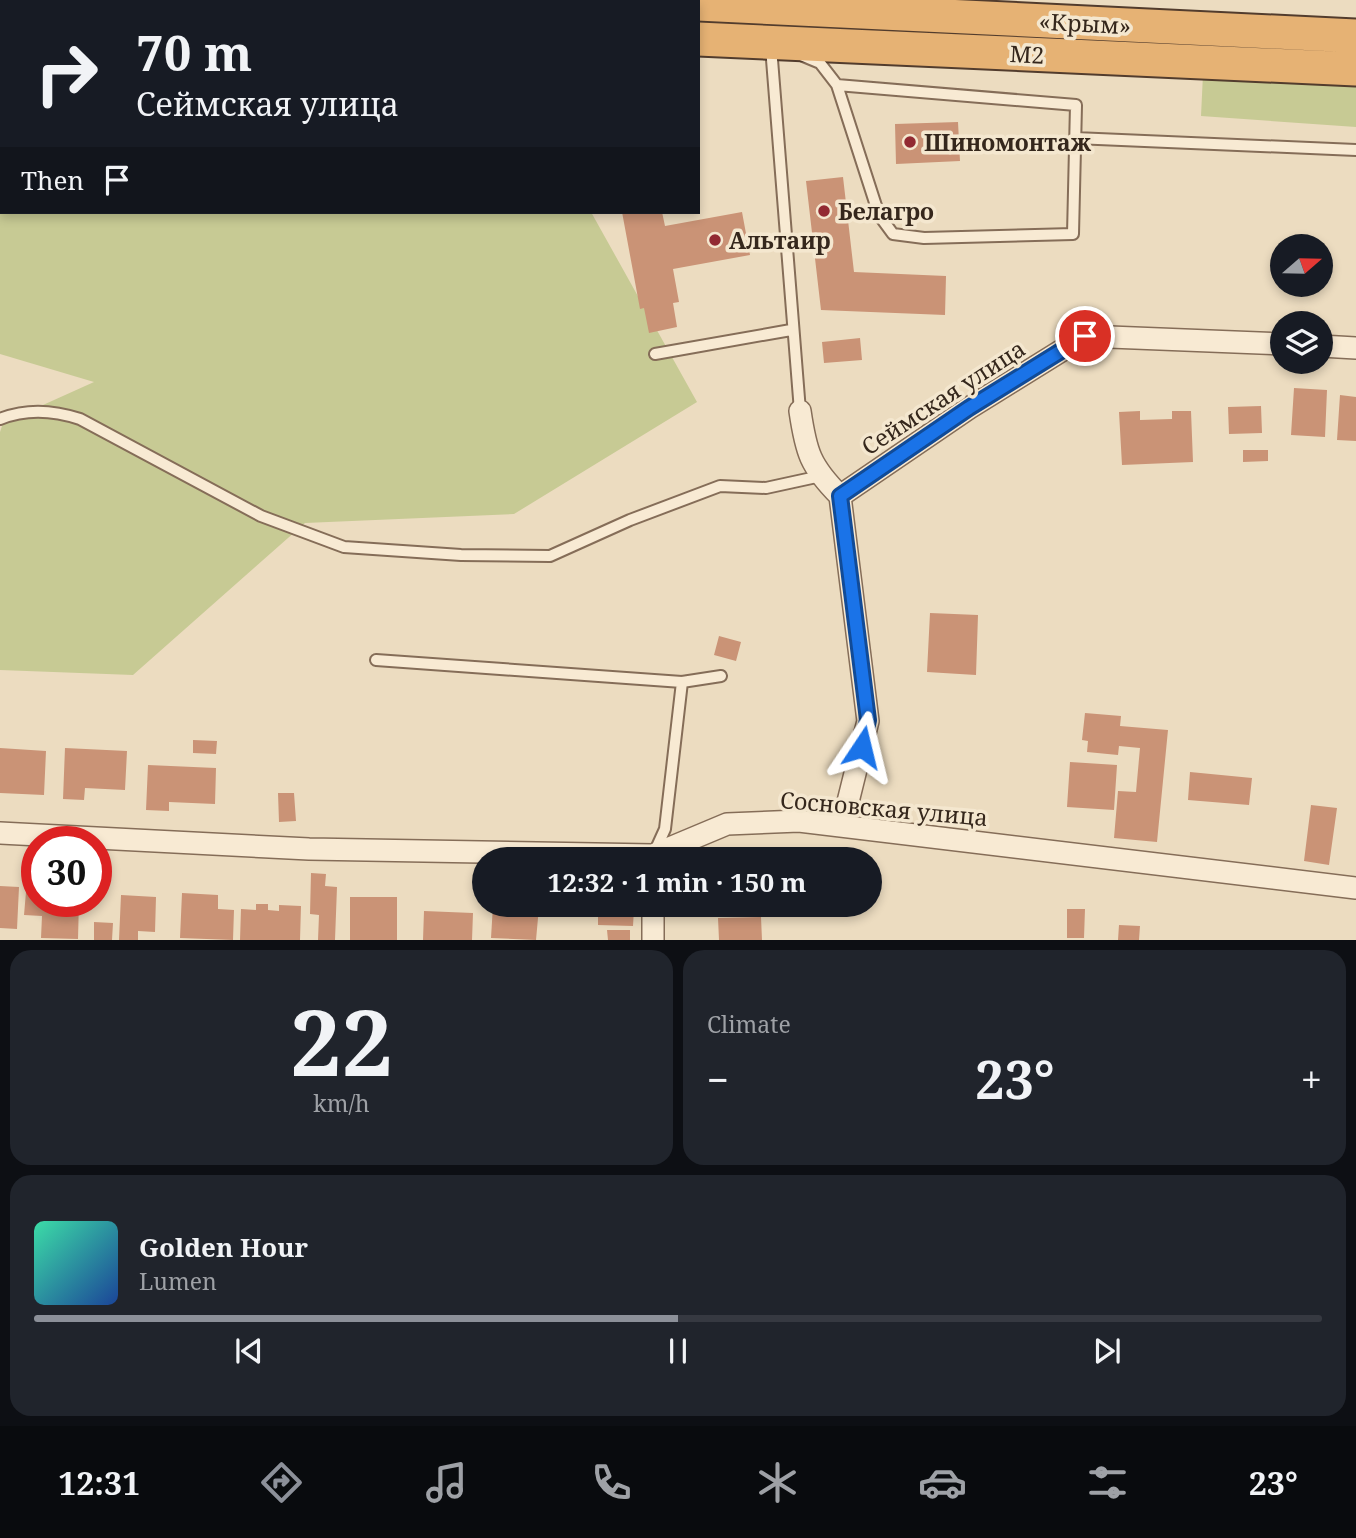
<!DOCTYPE html>
<html lang="en">
<head>
<meta charset="utf-8">
<style>
  body { margin:0; font-family:"Noto Serif",serif; background:#20242c; color:#f1f3f6; height:100vh; display:flex; flex-direction:column; font-size:26px; white-space:nowrap }
  * { box-sizing:border-box; margin:0 }
  p { font-size:23px; color:#9ea1a6 }
  .icon { flex:none; width:38px; height:38px; fill:none; stroke:currentColor; stroke-width:2; stroke-linecap:round; stroke-linejoin:round }
  .map { position:relative; height:940px; overflow:hidden }
  .details { display:flex; flex-direction:column; gap:10px; padding:10px; background:#0d0f14; flex:1 }
  .details>* { flex:none }
  .banner { position:absolute; left:0px; top:0px; width:700px; height:214px; box-shadow:0 4px 10px #0003; background:#171b24; color:#f1f3f6; overflow:hidden }
  .needle { width:46px; rotate:70deg }
  .controls { position:absolute; left:1270px; top:234px; display:grid; gap:14px }
  .controls a { display:grid; place-items:center; width:63px; height:63px; border-radius:50%; background:#171b24; box-shadow:0 4px 10px #0003; font-size:35px }
  .speed { position:absolute; left:21px; top:826px; display:flex; gap:14px; font-size:35px; font-weight:700; text-align:center }
  .speed>* { display:grid; place-content:center; width:91px; height:91px; border-radius:50%; background:#171b24; box-shadow:0 4px 10px #0003; line-height:1 }
  .speed .limit { border:10px solid #d22; background:#fff; color:#111 }
  .pin { position:absolute; display:grid; place-items:center; width:60px; height:60px; color:#fff; margin:-30px; border:4px solid #fff; border-radius:50%; box-shadow:0 2px 7px #0007 }
  .me { position:absolute; width:77px; margin:-38px; rotate:10deg; stroke-linejoin:round; filter:drop-shadow(0 0 5px #0008) }
  .turn { display:flex; align-items:center; gap:24px; height:147px; padding:0 21px; font-size:32px }
  .turn .icon { width:91px; height:91px; stroke-width:2.5 }
  .turn b { display:block; font-size:49px; line-height:60px }
  .then { display:flex; align-items:center; height:66px; padding:0 21px; background:#0003; gap:14px; font-size:26px }
  .big { font-size:52px; font-weight:700; line-height:1.1 }
  .details .tile { flex:1; display:flex; flex-direction:column; justify-content:center; gap:10px; min-width:0; padding:0 24px; border-radius:21px; background:#20242c }
  .details .dial { align-items:center; gap:0 }
  .dial b { font-size:91px; line-height:1 }
  .song { display:flex; align-items:center; gap:21px }
  .cover { width:84px; height:84px; border-radius:10px; background:linear-gradient(135deg,hsl(160 70% 55%),hsl(220 70% 35%)) }
  .played { height:7px; border-radius:4px; background:linear-gradient(90deg,#8c9099 50%,#363941 50%) }
  .keys { display:flex; justify-content:space-around; direction:ltr }
  .heat { display:flex; justify-content:space-between; align-items:center; font-size:38px; direction:ltr }
  .details .tiles { flex:1; display:grid; gap:10px; grid-template-columns:1fr 1fr }
  .tile:last-child { grid-column:span 2 }
  .trip { position:absolute; left:472px; top:847px; width:410px; height:70px; border-radius:35px; background:#171b24; box-shadow:0 4px 10px #0003; font-weight:700; line-height:70px; text-align:center }
  .menu { display:flex; height:112px; justify-content:space-around; align-items:center; background:#090b0e; color:#9ea1a6 }
  .menu .icon { width:49px; height:49px }
  .menu .active { color:#8c9099 }
  .menu b { font-size:32px; color:#f1f3f6 }
  .map>svg:first-child { display:block }
</style>
</head>
<body>
<div class="map">
<svg width="1356" height="940" viewBox="0 0 1356 940">
  <rect width="100%" height="100%" fill="#ecdcc0"/>
  <!-- green -->
  <path fill="#c7ca94" d="M0 57 2 212H591L697 402 514 514 305 523 133 675 0 670V432L3 423 94 382 0 354Z
    M1203 74 1356 85V127L1201 116Z"/>
  <!-- building -->
  <path fill="#ca9376" d="M958 122 960 161 896 164 895 124Z
    M843 177 854 272 946 276 945 315 821 310 806 181Z
    M622 212H662L665 226 742 212 750 255 673 269 679 302 673 303 677 327 649 333 644 308 640 309Z
    M860 338 862 360 824 363 822 342Z
    M1294 388 1327 390 1325 437 1291 435Z
    M1340 395 1356 397V441L1337 440Z
    M1261 406 1262 433 1229 434 1228 407Z
    M1140 411V420L1172 419V411H1191L1193 462 1122 465 1119 412Z
    M1243 450H1268V461L1243 462Z
    M930 613 978 615 976 675 927 672Z
    M719 636 741 642 736 661 714 655Z
    M1085 713 1121 716 1120 726 1168 730 1157 842 1114 838 1118 791 1136 792 1140 748 1119 746 1118 755 1087 752 1088 741 1082 740Z
    M193 740 217 741 216 754 193 753Z
    M0 748 46 751 44 795 0 793Z
    M65 748 127 751 125 790 85 788 84 800 63 799Z
    M1070 762 1117 765 1114 810 1067 807Z
    M148 765 216 768 215 804 169 802V811L146 810Z
    M1190 772 1252 778 1249 805 1188 800Z
    M278 793H294L296 821 279 822Z
    M1311 805 1337 808 1329 865 1304 861Z
    M311 873 326 874 325 886 337 887 335 940H318L319 915 310 914Z
    M0 886 19 887 17 929 0 928Z
    M26 892 37 893V901H79L78 939 41 938 42 916 24 915Z
    M182 893 218 895V909L234 910 233 940 180 938Z
    M121 895 156 897 155 932 138 931V940H119Z
    M350 897H397V940H350Z
    M256 904H268V910L279 911V905L301 906 300 940H240L241 909 256 910Z
    M493 905 539 907 536 940 491 938Z
    M598 909H634L633 926 598 925Z
    M1067 909H1085L1084 938H1067Z
    M424 911 473 913 472 940H423Z
    M761 917 762 940H719L718 918Z
    M94 922 113 923 112 940H94Z
    M1119 925 1140 926 1139 940H1118Z
    M607 930H630V940H608Z"/>
  <g fill="none" stroke-linecap="round" stroke-linejoin="round">
    <!-- service casing -->
    <g stroke="#856d58" stroke-width="14">
      <path id="service" d="M771 47 800 411
        M803 56 820 63 837 85 879 215 893 234 924 238 1073 234 1076 105 837 85
        M1075 138 1356 150
        M655 354 791 330
        M0 419C27 408 53 410 80 419L261 516 344 547 461 555 550 556 630 520 720 486 766 488 821 476
        M376 660 682 682 721 676
        M655 851 665 829 682 682"/>
    </g>
    <!-- minor casing -->
    <g stroke="#856d58" stroke-width="24">
      <path id="minor" d="M1321 346 1356 348
        M800 411C806 452 810 466 840 496L868 721 842 826
        M840 496 969 408 1085 336 1283 344
        M0 833 309 849 653 855 727 824 799 821 1356 888
        M653 940V905"/>
    </g>
    <!-- trunk casing -->
    <g stroke="#523c2d" stroke-width="37">
      <path id="trunk" d="M588 0 634 2
        M698 4 1356 36
        M0 7H2
        M698 39 1356 69"/>
    </g>
    <!-- service -->
    <use href="#service" stroke="#f8ead3" stroke-width="10"/>
    <!-- minor -->
    <use href="#minor" stroke="#f8ead3" stroke-width="21"/>
    <!-- trunk -->
    <use href="#trunk" stroke="#e6b274" stroke-width="33"/>
  </g>
  <g fill="none" stroke-linecap="round" stroke-linejoin="round">
    <!-- route casing -->
    <g stroke="#114b97" stroke-width="18">
      <path id="route" d="M862 747 868 720 840 496 969 408 1085 336"/>
    </g>
    <!-- route -->
    <use href="#route" stroke="#1a73e8" stroke-width="12"/>
  </g>
  <!-- markers -->
  <g fill="#922a32" stroke="#f4e7cf" stroke-width="2.5">
    <circle cx="910" cy="142" r="7"/>
    <circle cx="824" cy="211" r="7"/>
    <circle cx="715" cy="240" r="7"/>
  </g>
  <g text-anchor="middle" dominant-baseline="central" stroke-width="7" stroke-linejoin="round" paint-order="stroke">
    <!-- street labels -->
    <g font-size="23" fill="#35271c" stroke="#f4e7cf">
      <text transform="translate(1085 23) rotate(3)">«Крым»</text>
      <text transform="translate(1027 54) rotate(3)">М2</text>
      <text transform="translate(943 397) rotate(-33)">Сеймская улица</text>
      <text transform="translate(884 808) rotate(5)">Сосновская улица</text>
    </g>
    <!-- poi labels -->
    <g font-size="23" font-weight="bold" fill="#35271c" stroke="#f4e7cf" text-anchor="start">
      <text x="924" y="142">Шиномонтаж</text>
      <text x="838" y="211">Белагро</text>
      <text x="729" y="240">Альтаир</text>
    </g>
  </g>
</svg>
<div class="controls">
<a><svg class="needle" viewBox="-14 -14 28 28"><path d="M0-13l5 13h-10z" fill="#e53935"/><path d="M0 13l5-13h-10z" fill="#9ea1a6"/></svg></a>
<a><svg class="icon" aria-label="layers" viewBox="0 0 24 24"><path d="M12 4l9 5-9 5-9-5zM3 14l9 5 9-5"/></svg></a>
</div>
<div class="speed"><div class="limit">30</div></div>
<div class="pin" style="left:1085px;top:336px;background:#d93025"><svg class="icon" aria-label="arrive" viewBox="0 0 24 24"><path d="M6 21V4h12l-3 4 3 4H6"/></svg></div>
<svg class="me" style="left:862px;top:747px" viewBox="-20 -20 40 40"><path d="M0-17L14 15 0 8-14 15z" fill="#1a73e8" stroke="#fff" stroke-width="4"/></svg>
<div class="trip">12:32 · 1 min · 150 m</div>
<div class="banner">
<div class="turn"><svg class="icon" aria-label="right" viewBox="0 0 24 24"><path d="M7 20v-9h11M14 6l5 5-5 5"/></svg><div><b>70 m</b>Сеймская улица</div></div>
<div class="then">Then<svg class="icon" aria-label="arrive" viewBox="0 0 24 24"><path d="M6 21V4h12l-3 4 3 4H6"/></svg></div>
</div>
</div>
<section class="details">
<div class="tiles">
<div class="tile dial"><b>22</b><p>km/h</p></div>
<div class="tile"><p>Climate</p>
<div class="heat"><a>−</a><b class="big">23°</b><a>+</a></div>
</div>
<div class="tile">
<div class="song"><i class="cover"></i><div><b>Golden Hour</b><p>Lumen</p></div></div>
<div class="played"></div>
<div class="keys"><svg class="icon" aria-label="previous" viewBox="0 0 24 24"><path d="M18 5L8 12l10 7zM5 5v14"/></svg><svg class="icon" aria-label="pause" viewBox="0 0 24 24"><path d="M8 5v14M16 5v14"/></svg><svg class="icon" aria-label="next" viewBox="0 0 24 24"><path d="M6 5l10 7-10 7zM19 5v14"/></svg></div>
</div>
</div>
</section>
<nav class="menu">
<b>12:31</b>
<svg class="icon active" aria-label="directions" viewBox="0 0 24 24"><path d="M12 3l9 9-9 9-9-9zM9 14v-3h6M13 9l2 2-2 2"/></svg>
<svg class="icon" aria-label="music" viewBox="0 0 24 24"><path d="M9 18V5l10-2v13"/><circle cx="6" cy="18" r="3"/><circle cx="16" cy="16" r="3"/></svg>
<svg class="icon" aria-label="phone" viewBox="0 0 24 24"><path d="M5 4h4l2 5-3 2q2 4 5 5l2-3 5 2v4C11 20 4 13 5 4z"/></svg>
<svg class="icon" aria-label="climate" viewBox="0 0 24 24"><path d="M12 3v18M4 7l16 10M4 17L20 7"/></svg>
<svg class="icon" aria-label="car" viewBox="0 0 24 24"><path d="M5 17H2v-5l4-1 3-4h7l3 4 3 1v5h-3M9 17h6M6 11h13"/><circle cx="7" cy="17" r="2"/><circle cx="17" cy="17" r="2"/></svg>
<svg class="icon" aria-label="filters" viewBox="0 0 24 24"><path d="M4 7h16M4 17h16"/><circle cx="9" cy="7" r="2"/><circle cx="15" cy="17" r="2"/></svg>
<b>23°</b>
</nav>
</body>
</html>
